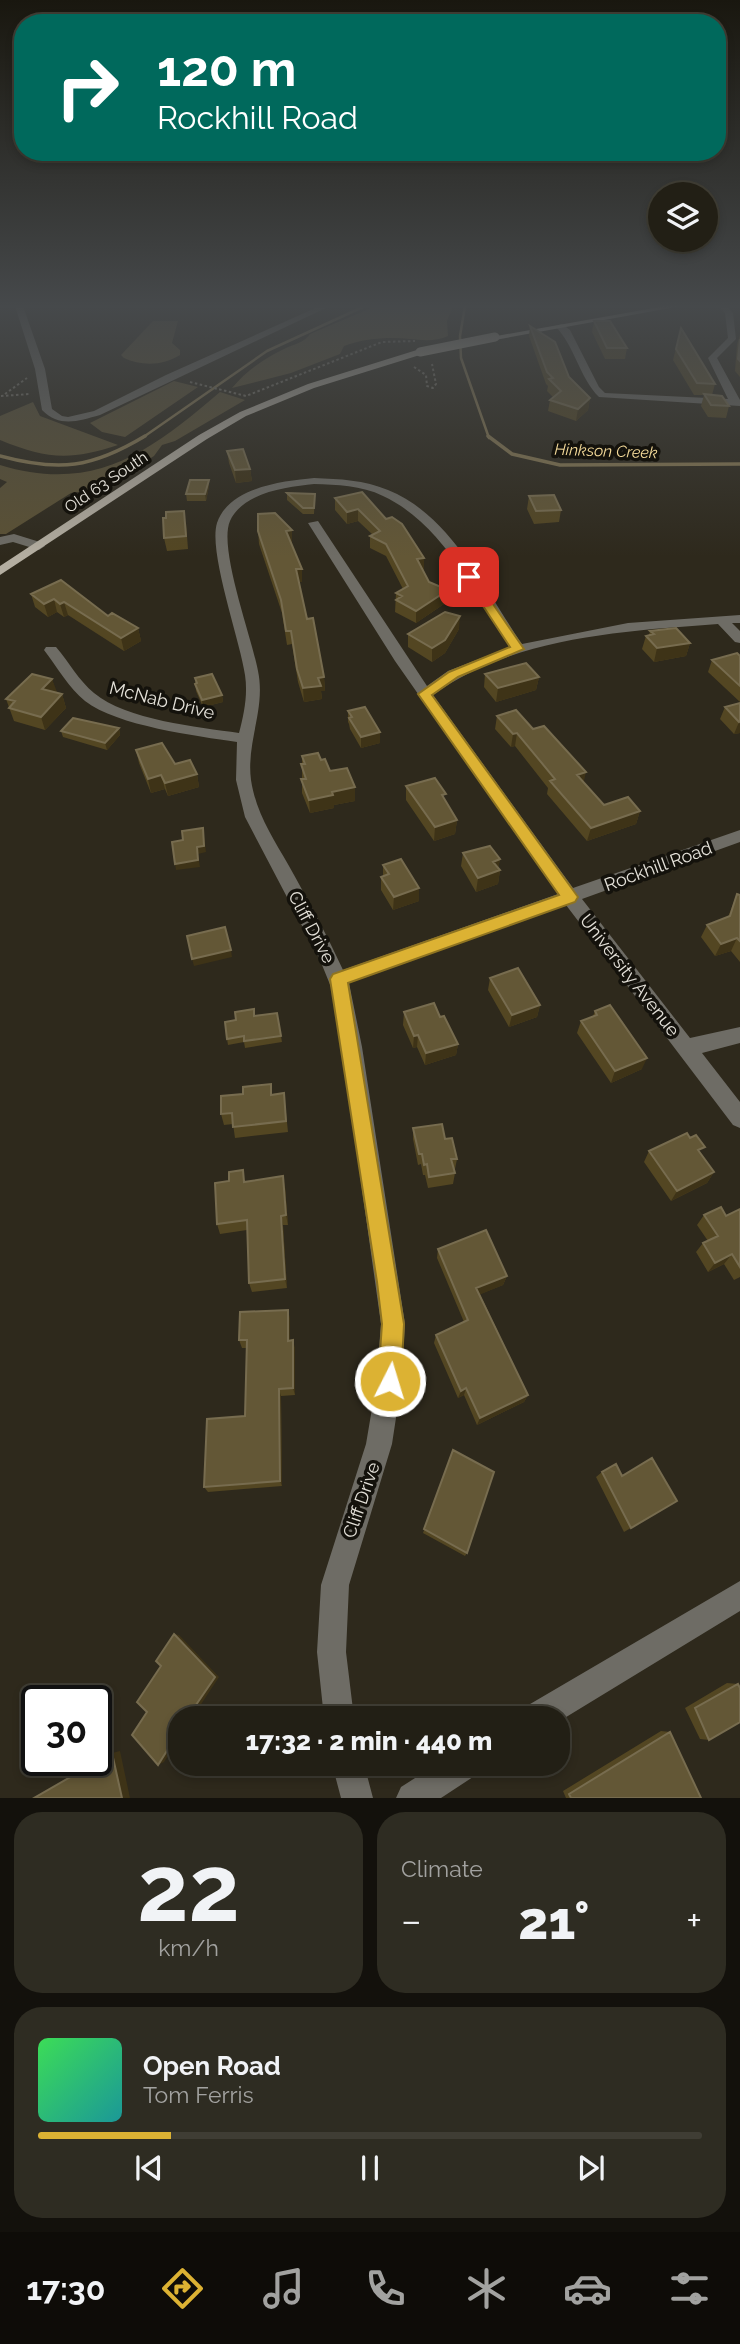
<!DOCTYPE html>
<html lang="en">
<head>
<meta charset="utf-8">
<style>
  body { margin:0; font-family:Raleway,sans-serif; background:#2e2c22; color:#f1f3f6; height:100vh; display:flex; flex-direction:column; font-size:26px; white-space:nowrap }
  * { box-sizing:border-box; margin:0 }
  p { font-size:23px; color:#a2a2a0 }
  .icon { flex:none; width:38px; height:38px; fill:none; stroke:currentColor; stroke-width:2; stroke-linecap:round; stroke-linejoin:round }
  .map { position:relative; height:1798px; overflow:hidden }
  .side { display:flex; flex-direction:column; gap:14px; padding:14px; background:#13110c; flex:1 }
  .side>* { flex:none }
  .hud { position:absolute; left:14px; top:14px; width:712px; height:147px; border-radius:28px; box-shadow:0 4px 10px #0003,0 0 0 2px #3f3d34; background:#00695c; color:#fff; overflow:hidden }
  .controls { position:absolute; left:648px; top:182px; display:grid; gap:14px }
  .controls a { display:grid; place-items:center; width:70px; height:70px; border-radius:50%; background:#221f15; box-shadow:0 4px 10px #0003,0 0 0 2px #3f3d34; font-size:35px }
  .speed { position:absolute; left:21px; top:1685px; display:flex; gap:14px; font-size:35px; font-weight:700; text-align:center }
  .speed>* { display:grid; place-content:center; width:91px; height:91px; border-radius:50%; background:#221f15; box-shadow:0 4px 10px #0003,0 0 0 2px #3f3d34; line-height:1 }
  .speed .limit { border:4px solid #111; border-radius:10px; background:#fff; color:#111 }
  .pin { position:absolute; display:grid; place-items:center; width:60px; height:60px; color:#fff; margin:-30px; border-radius:14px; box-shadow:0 4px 10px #0006 }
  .me { position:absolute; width:77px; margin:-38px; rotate:5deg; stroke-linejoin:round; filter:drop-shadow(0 0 5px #0008) }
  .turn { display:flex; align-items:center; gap:24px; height:147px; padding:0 28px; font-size:32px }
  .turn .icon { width:91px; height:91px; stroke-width:2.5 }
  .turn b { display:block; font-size:49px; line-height:60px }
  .big { font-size:52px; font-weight:800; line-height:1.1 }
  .side .card { flex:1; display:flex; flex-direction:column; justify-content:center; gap:10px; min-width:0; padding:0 24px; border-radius:28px; background:#2e2c22 }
  .side .dial { align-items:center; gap:0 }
  .dial b { font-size:91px; line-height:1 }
  .song { display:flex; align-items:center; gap:21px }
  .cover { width:84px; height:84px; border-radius:10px; background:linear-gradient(135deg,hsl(130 70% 55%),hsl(180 70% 35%)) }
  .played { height:7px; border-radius:4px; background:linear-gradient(90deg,#dcb233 20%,#3f3d34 20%) }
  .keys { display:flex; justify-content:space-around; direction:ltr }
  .heat { display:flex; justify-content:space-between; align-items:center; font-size:38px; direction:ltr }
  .side .tiles { flex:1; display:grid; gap:14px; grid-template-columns:1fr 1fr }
  .card:last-child { grid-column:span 2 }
  .trip { position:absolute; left:168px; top:1706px; width:402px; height:70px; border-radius:28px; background:#221f15; box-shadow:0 4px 10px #0003,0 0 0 2px #3f3d34; font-weight:800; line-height:70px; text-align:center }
  .dock { display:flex; height:112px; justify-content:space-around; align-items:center; background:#0e0c08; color:#a2a2a0 }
  .dock .icon { width:49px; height:49px }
  .dock .selected { color:#dcb233 }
  .dock b { font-size:32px; color:#f1f3f6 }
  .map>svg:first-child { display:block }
</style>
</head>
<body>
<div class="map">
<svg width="740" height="1798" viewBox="0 0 740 1798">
  <rect width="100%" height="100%" fill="#2e291c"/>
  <!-- green -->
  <path fill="#5b5134" d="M376 306H453L447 321 448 336C431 344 412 338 393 338 376 338 360 340 344 346L340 354 291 373 232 388C247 370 265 358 286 348 295 344 305 342 310 334Z
    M153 321H178L172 343 180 350V355C163 366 141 366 124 358L121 355Z
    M174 381 198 387 125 437 102 432 90 423Z
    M220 392 245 400 175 441 162 445 154 456 104 488 71 493 6 534H0V488L7 482 0 479V465C95 494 151 451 220 392Z
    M33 402 40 416 118 445C70 461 46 459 0 440V416Z"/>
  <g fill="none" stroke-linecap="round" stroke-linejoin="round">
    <!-- stream-far1 -->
    <path stroke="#877852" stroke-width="2.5" d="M465 306 460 336 461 358 489 438
      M142 438 267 351 365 306"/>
    <!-- stream -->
    <path stroke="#877852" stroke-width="3.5" d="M488 436 512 454 560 465 740 464
      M0 456C59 472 92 468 145 436"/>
    <!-- path -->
    <path stroke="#7a766b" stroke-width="2" stroke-dasharray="2.5 2.5" stroke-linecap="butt" d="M414 367 426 375 427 386 433 388 436 384 432 364
      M190 382 246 396 382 342 415 341
      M5 394 27 378
      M1 396 30 394"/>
    <!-- minor -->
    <path fill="#6e6c65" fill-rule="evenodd" d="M15 306H23L45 369 52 409 62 416 68 417 94 411 166 375 320 306H330L100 415C78 421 60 428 42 410L35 369Z
      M719 306H727L733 313 736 339 717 358 740 400V406L599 397C579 377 575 346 555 326L562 324 570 330 599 387 605 393 728 399 708 358 728 338 725 313Z
      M314 478C340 479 364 480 388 490 451 515 486 592 522 644L628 623 740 615V623H732L740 631V643L735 642 718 624C623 631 513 637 433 695L573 888 740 830V842L582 899 690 1038 740 1027V1043L702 1053 740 1102V1128L733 1125 566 905 349 983 362 1047 405 1324 401 1385 392 1444 349 1585 346 1652 354 1718H324L317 1652 321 1585 366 1444 376 1385 381 1324 342 1047 331 987 320 960 245 817 236 780 237 742C197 736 117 726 85 701 69 688 57 667 44 650L46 647H56C69 662 79 681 94 693 126 720 198 727 239 733 244 714 248 695 245 675 240 640 208 552 217 523 229 487 283 481 314 478ZM314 484C337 485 361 485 383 496 443 524 475 594 510 647L448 671 427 686 318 521 308 523 395 661 558 894 343 970C327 935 308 900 289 866 273 838 256 813 251 780 246 742 266 709 258 671 252 638 218 548 230 521 243 492 287 487 314 484Z
      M14 534 43 543 45 546 39 550 13 542 0 545V537Z
      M740 1581V1611L558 1722V1718H521L525 1707Z
      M332 1764H364L373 1798H341Z
      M437 1764H481L476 1775 441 1798H396L401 1787Z"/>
    <!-- major -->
    <path fill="#b4aea1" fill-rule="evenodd" d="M665 306H681L495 340 491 337Z
      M420 349 423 350V354L314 388 246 416 207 439 0 575V566L199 435 240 412 308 384Z"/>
    <!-- major-bridge -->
    <path stroke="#b4aea1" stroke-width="9" d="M420 352 495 337"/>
  </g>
  <!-- wall -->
  <path fill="#534622" d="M594 321 627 348 625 359H605L592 332Z
    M530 326 569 377 590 398 588 410 576 421 548 411 550 400 553 397 547 391 548 386 546 384 529 336Z
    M681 328 715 384 712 395 729 406 726 418 708 417 701 406 704 395H694L673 360Z
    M740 335V377L735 371 737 344Z
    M227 451 250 469 252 481 236 483 229 463Z
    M209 486 206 501H187L186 494Z
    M287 493 315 494 314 514H303L287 500Z
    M529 496 561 510 559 522 534 524 527 509Z
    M335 498 386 519 424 558 423 570 429 582 448 590 447 602 416 623 395 612 396 593 403 589 386 556 370 548V536L373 535 358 521 347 524 335 510Z
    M186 523 188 549 167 551 164 538Z
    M292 530V542L291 543 302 582H299L307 619 324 677 325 691H321L322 699 304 702 298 682 292 644 287 645 282 613 259 544 258 531Z
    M61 580 108 616 138 628 141 641 124 651 68 615 64 617 57 612 48 617 35 607 31 594Z
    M459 629 445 653 432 662 408 647V634Z
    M650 631 690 643 686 656 654 662 642 649 646 636 649 635Z
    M740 656V702L708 672 712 660Z
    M485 674 539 677 536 690 496 702 484 687Z
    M195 678 222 695 223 702 203 707 196 691Z
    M52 679 56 693 62 694 66 708 45 730 14 721 6 699Z
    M740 703V733L734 734 720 719 725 707Z
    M348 711 380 732V743L361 748 350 729 349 724 348 722Z
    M497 716 583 782 604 805 640 811 636 824 587 841 547 794 548 788 515 746 511 747 495 729Z
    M119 728 120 735 107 750 63 737 61 731Z
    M136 750 175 764 197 774 199 787 168 796 165 789 151 793 139 763Z
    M302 756 321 760 330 771 355 787V801L334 805V808L310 813 302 793Z
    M406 786 446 802 457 820 455 834 434 841 406 800Z
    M463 853 500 859 498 868 500 870 498 884 476 892 461 866Z
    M383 865 419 901 393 910 381 890V877L383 876Z
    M737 894 740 895V962L731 951 715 956 701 937 707 925 728 917Z
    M490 978 540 1005 537 1017 509 1027 488 990Z
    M595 1011 642 1069 611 1083 577 1033 581 1021 593 1016Z
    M404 1012 440 1017 458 1044 456 1055 425 1065 417 1047 413 1048 403 1025Z
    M277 1013 282 1042 245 1048 244 1042 228 1045 227 1039Z
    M284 1093 288 1132 235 1138 233 1124 224 1125 221 1114 272 1094Z
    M413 1128 457 1159 455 1169 454 1170 455 1173 453 1184 428 1188 425 1175H423L421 1164 418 1165 413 1139Z
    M649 1151 701 1154 714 1172 707 1183 671 1201 644 1162Z
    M246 1181 285 1187 288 1225H283L287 1288 252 1292 249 1283 247 1230 220 1234 217 1224Z
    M740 1209V1277L734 1280 724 1264 708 1272 696 1252 703 1243 708 1241 697 1225 704 1215 726 1216Z
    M438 1249 507 1276 503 1285 480 1294 528 1395 524 1402 477 1425 464 1395 458 1398 434 1343 436 1335 464 1322 437 1258Z
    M290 1318V1341L295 1348V1395L281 1396 282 1486 208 1492 204 1487 245 1416 247 1348H242L239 1340Z
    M453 1450 467 1553 465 1556 423 1533Z
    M602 1472 622 1476 677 1501 624 1532 596 1477Z
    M727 1683 738 1684 709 1740 700 1739 685 1708Z
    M661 1731 670 1732 701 1798H566L563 1791Z"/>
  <!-- shaded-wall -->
  <path fill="#3e3317" d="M590 398 588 410 576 421 578 409Z
    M250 469 252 481 236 483 235 470Z
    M209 480V486L206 501 205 494Z
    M358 509V521L347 524V512Z
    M292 530V542L287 544 286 531Z
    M424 558V570L416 571 417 559Z
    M296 569H302V582H297Z
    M448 590 447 602 416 623V611Z
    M54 599 57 612 48 617 44 604Z
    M64 602 68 615 64 617 60 604Z
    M460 616 459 629 445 653 432 662V648Z
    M138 628 141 641 124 651 121 638Z
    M690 643 686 656 654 662 657 648Z
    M324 677 325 691H321L322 699 304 702 303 688 318 678Z
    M539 677 536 690 496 702 498 688Z
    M52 679 57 692 47 703 42 689Z
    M62 694 66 708 45 730 41 717Z
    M222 695 223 702 203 707 202 700Z
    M740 721V733L734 734 739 722Z
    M119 728 120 735 107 750 105 743Z
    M380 732V743L361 748V737Z
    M517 733 515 746 511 747 513 734Z
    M586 772 583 785 577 775Z
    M197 774 199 787 168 796 165 783Z
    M161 775 165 789 151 793 148 779Z
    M355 787V801L334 805V808L310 813 309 800 332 792Z
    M640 811 636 824 587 841 591 828Z
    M457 820 455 834 434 841 435 827Z
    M203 828 206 852 198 854 200 867 176 870 175 864 197 847Z
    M500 859 498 871 500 870 498 884 476 892 478 878 493 862Z
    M419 888V901L393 910 394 897Z
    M737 938 731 951 715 956 721 944Z
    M231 950 232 957 194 966 192 959Z
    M540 1005 537 1017 509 1027 512 1015Z
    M418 1035 417 1047 413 1048 414 1036Z
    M458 1044 456 1055 425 1065 426 1053Z
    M647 1058 642 1069 611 1083 615 1071Z
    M714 1172 707 1183 671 1201 677 1191Z
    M283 1176 285 1187 288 1225 286 1215Z
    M281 1216 283 1225 287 1288 285 1279Z
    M732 1254 724 1264 708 1272 715 1263Z
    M507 1276 503 1285 474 1297 476 1288Z
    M288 1310 290 1318V1348L288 1341Z
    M293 1340 295 1348V1395L293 1388Z
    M466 1388 464 1395 458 1398 461 1391Z
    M279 1389 281 1396 282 1486 280 1481Z
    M528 1395 524 1402 477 1425 480 1418Z
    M174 1634 179 1635 219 1677 192 1718H187Z
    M180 1730V1737L164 1762 158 1765Z
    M120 1751 130 1798H122L112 1753Z"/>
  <!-- building -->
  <path fill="#635736" stroke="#776c4f" stroke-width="2" d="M594 321H610L627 348H607Z
    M530 326 555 342 569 377 590 398 578 409 550 400 561 391 549 379 553 378 547 372Z
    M681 328 715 384 697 383 676 349Z
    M740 339V361L738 359Z
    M704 394 722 396 729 406 711 405Z
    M243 449 250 469 235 470 227 451Z
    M190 480H209L205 494H186Z
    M362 492 386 519 392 517 402 524 424 558 417 559 429 582 448 590 416 611 396 600 402 596 396 593 408 586 386 544 370 536 380 531 358 509 347 512 335 498Z
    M287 493 315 494 314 508H303Z
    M554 495 561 510 536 511 529 496Z
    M184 511 186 536 164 538 163 518H166V512Z
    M275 513 292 530 286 531 302 569H296L307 619 313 618 324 677 318 678 321 686 303 688 297 669 291 631H286L281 600 258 531V514Z
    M61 580 108 616 112 613 138 628 121 638 64 602 60 604 54 599 44 604 31 594Z
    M445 612 460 616 445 640 432 648 408 634Z
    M676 628 690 643 657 648 646 636 654 634 650 631Z
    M737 653 740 656V686L712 660Z
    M526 663 539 677 498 688 485 674Z
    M32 674 52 679 42 689 62 694 41 717 9 708 15 701 6 699Z
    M212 674 222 695 202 700 195 684 197 683 195 678Z
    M740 703V721L739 722 725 707Z
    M365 707 380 732 361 737 349 718 352 717 348 711Z
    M516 710 533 729 544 726 586 772 577 775 604 805 628 797 640 811 591 828 550 781 555 779 517 733 513 734 497 716Z
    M73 718 119 728 105 743 61 731Z
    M162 743 175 764 190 760 197 774 165 783 161 775 148 779 136 750Z
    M318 753 321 760 325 759 330 771 347 768 355 787 332 792 333 795 309 800 301 779H306L301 764H305L302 756Z
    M435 778 446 794 442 795 457 820 435 827 406 786Z
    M203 828 204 846 197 847 198 860 175 864 172 842 183 840 182 831Z
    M490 846 500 859 493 862 500 870 478 878 463 853Z
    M401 859 419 888 394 897 381 877 389 874 383 865Z
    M737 894 740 895V941L737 938 721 944 707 925 730 916Z
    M225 927 231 950 192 959 187 936Z
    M518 968 540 1005 512 1015 490 978Z
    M434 1003 440 1017 444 1016 458 1044 426 1053 418 1035 414 1036 404 1012Z
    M610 1005 647 1058 615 1071 581 1021 597 1015 595 1011Z
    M254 1009V1016L277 1013 281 1036 244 1041V1036L227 1039 225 1022 236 1020 235 1012Z
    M271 1084V1095L284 1093 286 1121 233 1127 232 1113 221 1114V1096L243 1094V1087Z
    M442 1124 445 1139 452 1138 457 1159H451L455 1173 429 1177 427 1164 424 1165 422 1154H419L413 1128Z
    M687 1133 690 1138 696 1135 705 1147 698 1150 714 1172 677 1191 649 1151Z
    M243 1170 244 1182 283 1176 286 1215 281 1216 285 1279 249 1283 247 1220 217 1224 215 1183 229 1181V1172Z
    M721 1207 726 1216 740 1209V1267L732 1254 715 1263 703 1243 718 1236 704 1215Z
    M486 1230 507 1276 476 1288 528 1395 480 1418 466 1388 461 1391 436 1335 468 1320 438 1249Z
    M288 1310V1341L293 1340V1388L279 1389 280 1481 204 1487 207 1419 245 1416 247 1340H239L240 1312Z
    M453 1450 494 1472 467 1553 424 1529Z
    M652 1458 677 1501 631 1528 602 1472 616 1464 622 1476Z
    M174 1634 215 1677 187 1718H180V1730L158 1765 132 1735 147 1712 137 1702 161 1666 156 1661Z
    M738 1684 740 1688V1722L709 1740 695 1708Z
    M670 1732 701 1798H571L569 1794Z
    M112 1753 122 1798H34Z"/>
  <!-- sky -->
  <linearGradient id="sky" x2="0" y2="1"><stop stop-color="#19170f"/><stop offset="0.55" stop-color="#46494b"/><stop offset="1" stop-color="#46494b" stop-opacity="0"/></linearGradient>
  <rect width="740" height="557" fill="url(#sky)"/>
  <!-- route -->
  <path fill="#dcb233" stroke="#8f7421" stroke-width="2" d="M465 575H473L524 649 458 677 432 695 578 897 575 902 348 983 404 1324 401 1381 398 1389 390 1392 381 1389 378 1381 382 1324 377 1282 330 979 333 974 559 895 418 694 449 672 510 647 464 577Z"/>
  <g text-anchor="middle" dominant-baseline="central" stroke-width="7" stroke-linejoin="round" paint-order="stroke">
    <!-- far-water labels -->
    <g font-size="16" font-style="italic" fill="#f5db9a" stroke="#14120c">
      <text transform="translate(606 451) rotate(2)">Hinkson Creek</text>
    </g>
    <!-- far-street labels -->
    <g font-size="16" fill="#e5e2da" stroke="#14120c">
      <text transform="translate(106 482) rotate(-34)">Old 63 South</text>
    </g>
    <!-- street labels -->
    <g font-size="18" fill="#e5e2da" stroke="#14120c">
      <text transform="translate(162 700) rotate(14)">McNab Drive</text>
      <text transform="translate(658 866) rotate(-20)">Rockhill Road</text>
      <text transform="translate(312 927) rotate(62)">Cliff Drive</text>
      <text transform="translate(630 975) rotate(52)">University Avenue</text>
      <text transform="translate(361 1500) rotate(-71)">Cliff Drive</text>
    </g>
  </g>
</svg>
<div class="controls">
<a><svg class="icon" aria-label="layers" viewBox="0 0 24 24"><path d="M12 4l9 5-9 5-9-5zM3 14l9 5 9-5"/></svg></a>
</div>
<div class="speed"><div class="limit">30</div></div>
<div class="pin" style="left:469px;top:577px;background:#d93025"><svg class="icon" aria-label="arrive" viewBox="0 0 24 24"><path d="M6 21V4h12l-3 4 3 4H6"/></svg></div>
<svg class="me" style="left:390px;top:1381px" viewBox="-20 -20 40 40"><circle r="17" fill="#dcb233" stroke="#fff" stroke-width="3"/><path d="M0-11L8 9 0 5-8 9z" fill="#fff"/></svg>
<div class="trip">17:32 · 2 min · 440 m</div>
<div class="hud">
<div class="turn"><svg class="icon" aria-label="right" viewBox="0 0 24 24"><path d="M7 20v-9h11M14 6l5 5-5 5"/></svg><div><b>120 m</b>Rockhill Road</div></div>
</div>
</div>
<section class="side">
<div class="tiles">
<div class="card dial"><b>22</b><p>km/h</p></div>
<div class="card"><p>Climate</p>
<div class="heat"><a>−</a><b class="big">21°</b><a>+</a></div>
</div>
<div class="card">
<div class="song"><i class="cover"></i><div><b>Open Road</b><p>Tom Ferris</p></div></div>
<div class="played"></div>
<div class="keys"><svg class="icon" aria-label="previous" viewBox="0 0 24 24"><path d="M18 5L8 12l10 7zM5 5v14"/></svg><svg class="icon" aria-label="pause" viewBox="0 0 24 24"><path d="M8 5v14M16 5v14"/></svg><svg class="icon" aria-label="next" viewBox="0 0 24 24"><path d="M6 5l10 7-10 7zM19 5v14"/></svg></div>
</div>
</div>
</section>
<nav class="dock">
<b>17:30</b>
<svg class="icon selected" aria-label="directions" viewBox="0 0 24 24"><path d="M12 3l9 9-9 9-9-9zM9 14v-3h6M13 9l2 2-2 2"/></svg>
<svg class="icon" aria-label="music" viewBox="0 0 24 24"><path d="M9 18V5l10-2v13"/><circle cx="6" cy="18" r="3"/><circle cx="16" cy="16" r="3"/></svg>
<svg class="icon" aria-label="phone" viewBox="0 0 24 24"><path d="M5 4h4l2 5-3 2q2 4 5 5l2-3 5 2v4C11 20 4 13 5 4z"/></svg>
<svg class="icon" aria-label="climate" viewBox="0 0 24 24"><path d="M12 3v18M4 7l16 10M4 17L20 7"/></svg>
<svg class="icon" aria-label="car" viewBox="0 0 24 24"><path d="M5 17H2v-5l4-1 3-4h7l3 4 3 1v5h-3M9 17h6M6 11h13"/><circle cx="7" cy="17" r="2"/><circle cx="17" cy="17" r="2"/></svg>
<svg class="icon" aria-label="filters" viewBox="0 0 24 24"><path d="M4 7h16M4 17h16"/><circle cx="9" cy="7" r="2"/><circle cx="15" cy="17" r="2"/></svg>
</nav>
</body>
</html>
